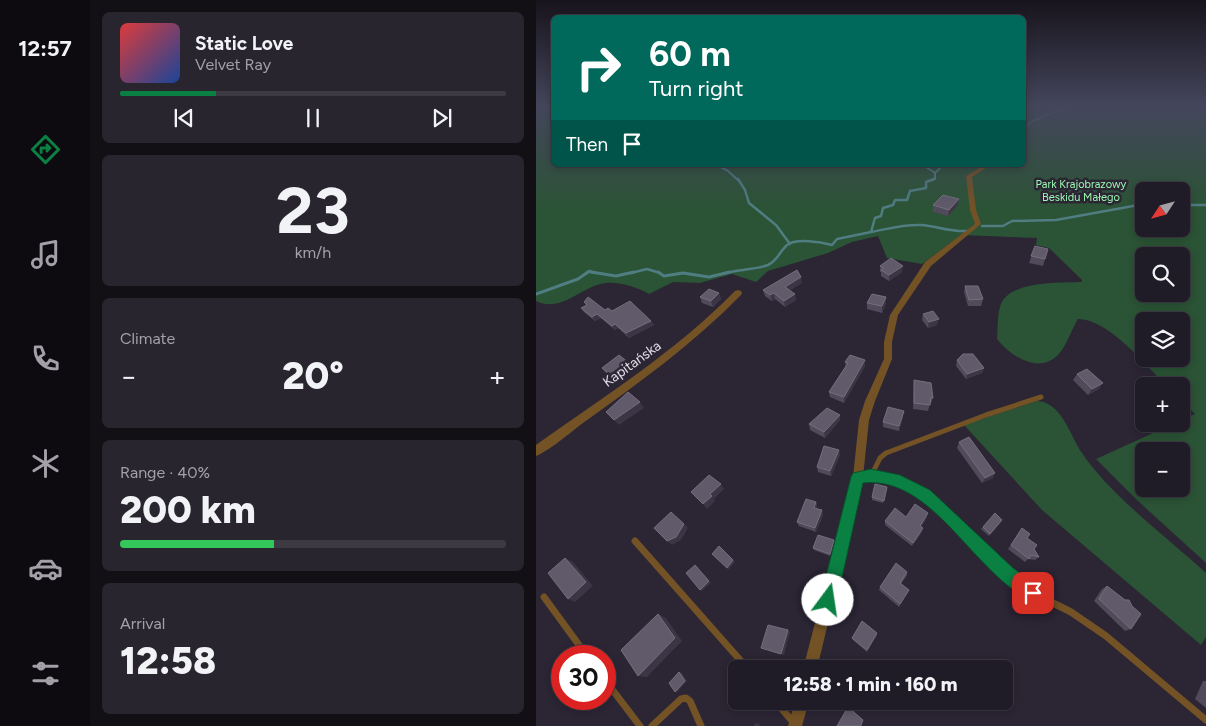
<!DOCTYPE html>
<html lang="en">
<head>
<meta charset="utf-8">
<style>
  body { margin:0; font-family:Figtree,sans-serif; background:#28252f; color:#f1f3f6; height:100vh; display:flex; flex-direction:column; font-size:19px; white-space:nowrap }
  * { box-sizing:border-box; margin:0 }
  p { font-size:16px; color:#a2a1a7 }
  .icon { flex:none; width:28px; height:28px; fill:none; stroke:currentColor; stroke-width:2; stroke-linecap:round; stroke-linejoin:round }
  .map { position:relative; flex:1; overflow:hidden }
  .panel { display:flex; flex-direction:column; gap:12px; padding:12px; background:#120f15; width:446px }
  .panel>* { flex:none }
  .guide { position:absolute; left:15px; top:15px; width:475px; height:152px; border-radius:8px; box-shadow:0 2px 8px #0003,0 0 0 1px #3d3a44; background:#00695c; color:#fff; overflow:hidden }
  .needle { width:32px; rotate:234deg }
  .tools { position:absolute; left:599px; top:182px; display:grid; gap:10px }
  .tools a { display:grid; place-items:center; width:55px; height:55px; border-radius:8px; background:#201c27; box-shadow:0 2px 8px #0003,0 0 0 1px #3d3a44; font-size:25px }
  .speed { position:absolute; left:15px; top:645px; display:flex; gap:10px; font-size:25px; font-weight:700; text-align:center }
  .speed>* { display:grid; place-content:center; width:65px; height:65px; border-radius:50%; background:#201c27; box-shadow:0 2px 8px #0003,0 0 0 1px #3d3a44; line-height:1 }
  .speed .limit { border:8px solid #d22; background:#fff; color:#111 }
  .pin { position:absolute; display:grid; place-items:center; width:42px; height:42px; color:#fff; margin:-21px; border-radius:10px; box-shadow:0 2px 8px #0006 }
  .me { position:absolute; width:55px; margin:-28px; rotate:14deg; stroke-linejoin:round; filter:drop-shadow(0 0 4px #0008) }
  .turn { display:flex; align-items:center; gap:18px; height:105px; padding:0 15px; font-size:22px }
  .turn .icon { width:65px; height:65px; stroke-width:2.5 }
  .turn b { display:block; font-size:35px; line-height:42px }
  .then { display:flex; align-items:center; height:48px; padding:0 15px; background:#0003; gap:10px; font-size:19px }
  .big { font-size:38px; font-weight:800; line-height:1.1 }
  .panel .widget { flex:1; display:flex; flex-direction:column; justify-content:center; gap:8px; min-width:0; padding:0 18px; border-radius:8px; background:#28252f }
  .panel .dial { align-items:center; gap:0 }
  .dial b { font-size:65px; line-height:1 }
  .song { display:flex; align-items:center; gap:15px }
  .cover { width:60px; height:60px; border-radius:8px; background:linear-gradient(135deg,hsl(0 70% 55%),hsl(220 70% 35%)) }
  .played { height:5px; border-radius:2px; background:linear-gradient(90deg,#0b8043 25%,#3d3a44 25%) }
  .keys { display:flex; justify-content:space-around; direction:ltr }
  .heat { display:flex; justify-content:space-between; align-items:center; font-size:28px; direction:ltr }
  .charge { height:8px; border-radius:4px; background:linear-gradient(90deg,#34c759 40%,#3d3a44 0) }
  .trip { position:absolute; left:192px; top:660px; width:285px; height:50px; border-radius:8px; background:#201c27; box-shadow:0 2px 8px #0003,0 0 0 1px #3d3a44; font-weight:800; line-height:50px; text-align:center }
  main { display:flex; flex:1; min-height:0 }
  .tabs { display:flex; flex-direction:column; width:90px; justify-content:space-around; align-items:center; background:#0d0b10; color:#a2a1a7 }
  .tabs .icon { width:35px; height:35px }
  .tabs .active { color:#0b8043 }
  .tabs b { font-size:22px; color:#f1f3f6 }
  .map>svg:first-child { display:block }
</style>
</head>
<body>
<main>
<nav class="tabs">
<b>12:57</b>
<svg class="icon active" aria-label="directions" viewBox="0 0 24 24"><path d="M12 3l9 9-9 9-9-9zM9 14v-3h6M13 9l2 2-2 2"/></svg>
<svg class="icon" aria-label="music" viewBox="0 0 24 24"><path d="M9 18V5l10-2v13"/><circle cx="6" cy="18" r="3"/><circle cx="16" cy="16" r="3"/></svg>
<svg class="icon" aria-label="phone" viewBox="0 0 24 24"><path d="M5 4h4l2 5-3 2q2 4 5 5l2-3 5 2v4C11 20 4 13 5 4z"/></svg>
<svg class="icon" aria-label="climate" viewBox="0 0 24 24"><path d="M12 3v18M4 7l16 10M4 17L20 7"/></svg>
<svg class="icon" aria-label="car" viewBox="0 0 24 24"><path d="M5 17H2v-5l4-1 3-4h7l3 4 3 1v5h-3M9 17h6M6 11h13"/><circle cx="7" cy="17" r="2"/><circle cx="17" cy="17" r="2"/></svg>
<svg class="icon" aria-label="filters" viewBox="0 0 24 24"><path d="M4 7h16M4 17h16"/><circle cx="9" cy="7" r="2"/><circle cx="15" cy="17" r="2"/></svg>
</nav>
<section class="panel">
<div class="widget">
<div class="song"><i class="cover"></i><div><b>Static Love</b><p>Velvet Ray</p></div></div>
<div class="played"></div>
<div class="keys"><svg class="icon" aria-label="previous" viewBox="0 0 24 24"><path d="M18 5L8 12l10 7zM5 5v14"/></svg><svg class="icon" aria-label="pause" viewBox="0 0 24 24"><path d="M8 5v14M16 5v14"/></svg><svg class="icon" aria-label="next" viewBox="0 0 24 24"><path d="M6 5l10 7-10 7zM19 5v14"/></svg></div>
</div>
<div class="widget dial"><b>23</b><p>km/h</p></div>
<div class="widget"><p>Climate</p>
<div class="heat"><a>−</a><b class="big">20°</b><a>+</a></div>
</div>
<div class="widget"><p>Range · 40%</p><b class="big">200 km</b><div class="charge"></div></div>
<div class="widget"><p>Arrival</p><b class="big">12:58</b></div>
</section>
<div class="map">
<svg width="670" height="726" viewBox="0 0 670 726">
  <rect width="100%" height="100%" fill="#2b2534"/>
  <!-- green -->
  <path fill="#2b5335" fill-rule="evenodd" d="M0 107H17L18 165H488V107H670V563L602 501 560 459 637 424H645V420L659 414 645 399V386H631C610 366 573 319 542 319 536 329 532 341 526 350 507 377 476 358 461 339 462 329 461 317 464 307 471 280 524 283 546 282V280L513 248 500 245 501 238 425 235 386 264 351 258 342 236 316 242 292 253 232 271 220 282 196 274 164 283 137 282 113 294C101 287 79 280 65 284 45 288 24 313 0 301ZM608 191H645V229H608ZM608 256H645V294H608ZM608 321H645V359H608ZM608 451H645V489H608Z
    M501 401C526 402 534 436 546 453 574 495 632 538 670 573V637L665 645 506 510 428 425Z"/>
  <g fill="none" stroke-linecap="round" stroke-linejoin="round">
    <!-- stream-far2 -->
    <path stroke="#4f7d82" stroke-width="2" d="M488 127 499 120 532 107
      M181 165 192 171 203 181
      M387 165 399 173V179L394 181
      M399 173 407 165"/>
    <!-- stream-far1 -->
    <path stroke="#4f7d82" stroke-width="2.5" d="M202 179 209 190 213 203 240 225 254 244
      M645 205H670
      M446 226H467L476 221 520 220 608 204
      M335 232C352 229 368 224 385 225 401 226 413 232 431 231
      M51 273 53 271 60 273
      M95 273 111 269 124 273
      M189 273C202 270 221 269 232 265 241 261 244 251 251 245 260 238 285 242 296 245L301 239 335 232 339 218 345 216 347 208 357 205 359 200H371L374 191 390 188V182L398 179"/>
    <!-- stream -->
    <path stroke="#4f7d82" stroke-width="3" d="M55 272 80 276 98 272
      M122 272 128 276 147 273 173 277 194 272
      M0 294 42 279 52 272"/>
    <!-- lane-far1 -->
    <path stroke="#735225" stroke-width="5" d="M335 476 344 458 350 453 450 415 505 397
      M323 477C348 475 368 483 389 495L434 538"/>
    <!-- lane -->
    <path stroke="#735225" stroke-width="7" d="M433 537 472 574 497 593 535 612 570 636 670 720
      M99 541 212 669
      M8 597 51 656
      M69 680 104 726
      M239 701 257 722
      M116 726 145 699 150 698 154 701 165 726"/>
    <!-- street -->
    <path fill="#735225" fill-rule="evenodd" d="M448 165H455L436 177 440 210 445 224 395 266 362 315 356 342V359L339 401 333 420 327 477 281 669H267L317 477 323 420 329 401 348 359V342L354 315 389 262 439 224 434 210 430 176Z
      M202 290 205 291 206 293 205 295C157 344 103 383 47 423 35 432 13 451 0 456V445C69 396 139 352 199 291Z
      M259 701H273L266 726H252Z"/>
  </g>
  <!-- wall -->
  <path fill="#504a5b" d="M397 205H422L412 216 397 212Z
    M499 246 509 259 507 266 493 263Z
    M344 266 366 272 353 281 345 276V272H344Z
    M266 283 254 290 260 300 249 307 239 299 236 301 229 296 227 290Z
    M429 286 447 299 445 306H432L428 292Z
    M183 293 185 299 177 307 166 303 164 297Z
    M350 297V303L346 313 331 309V303Z
    M48 302 69 310 115 321 118 325 93 338 82 328 79 330 65 318 59 321 48 312 45 308 50 305Z
    M387 314 401 325 392 328 386 320Z
    M421 360 448 368 446 373 430 379 420 366Z
    M309 362 329 366 308 403 294 397 293 392 310 367Z
    M66 368 97 369 80 382 71 374Z
    M541 374 563 389 552 395 537 380Z
    M378 380 397 398 395 403H394L392 411 377 409Z
    M304 415V420L289 438 274 430 273 424Z
    M367 417 363 431 347 427V422Z
    M423 442 457 478 446 483 421 448Z
    M304 455 295 476 282 472 281 467Z
    M351 487 347 503 336 500V497Z
    M280 502 281 506 280 509 287 515 280 532 263 526 261 522Z
    M370 517 391 518 385 527 386 532 376 546 349 525V521Z
    M466 520 453 536 445 529 447 527Z
    M486 528 503 557 499 560 492 559 489 562 472 549Z
    M298 540V542L294 556 278 550 277 548Z
    M371 572V575L365 584 373 590 363 607 343 590 344 587Z
    M571 586 595 629 589 631 558 601 566 589Z
    M341 633V635L331 652 317 640 316 638Z
    M667 681H670V708L659 699Z"/>
  <!-- shaded-wall -->
  <path fill="#3b3545" d="M423 199 422 205 412 216 413 210Z
    M367 266 366 272 353 281V275Z
    M265 277 266 283 250 293 249 287Z
    M183 293 185 299 177 307 175 301Z
    M238 293 239 299 236 301 234 295Z
    M259 294 260 300 249 307 248 301Z
    M350 297V303L346 313V306Z
    M61 314 65 318 59 321 56 317Z
    M403 319 401 325 392 328 393 322Z
    M115 321 118 325 93 338 90 333Z
    M79 324 82 328 79 330 76 326Z
    M329 360V366L308 403V397Z
    M93 363 97 369 80 382 75 376Z
    M448 368 446 373 430 379 431 374Z
    M567 383 563 389 552 395 556 389Z
    M104 402 108 408 83 425 78 420Z
    M368 411 367 417 363 431V426Z
    M304 415V420L289 438 288 432Z
    M303 450 304 455 295 476 294 471Z
    M459 473 457 478 446 483 449 478Z
    M185 484 188 489 178 499 179 501 171 509 167 504 174 494Z
    M280 502 281 506 279 513 278 508Z
    M286 510 287 515 280 532 279 528Z
    M392 513 391 518 383 530 384 526Z
    M148 524 152 528 145 540 136 545 131 541Z
    M387 528 386 532 376 546 377 543Z
    M298 540V542L294 556V554Z
    M29 558 37 562 57 586 39 602 32 599Z
    M197 560 199 562 192 570 191 568Z
    M159 565 175 583 166 591 164 590Z
    M122 614 130 618 146 641 111 677 102 676Z
    M252 630 254 632 248 655 245 654Z
    M341 633V635L331 652V650Z
    M143 672 146 673 151 681 141 692H139Z
    M223 723 224 726H218V724Z"/>
  <!-- building -->
  <path fill="#605a6a" stroke="#746e7d" d="M407 195 423 199 413 210 397 205Z
    M499 246 512 249 509 259 495 256Z
    M355 258 367 266 353 275 345 270 348 268 344 266Z
    M261 270 265 277 249 287 259 294 248 301 238 293 234 295 227 290Z
    M429 286H442L447 299 433 300Z
    M173 289 183 293 175 301 164 297Z
    M336 294 350 297 346 306 331 303Z
    M52 297 69 310 72 308 76 311 94 301 115 321 90 333 79 324 76 326 61 314 56 317 45 308 51 305 48 302Z
    M397 311 403 319 393 322 387 314Z
    M427 354H437L448 368 431 374 421 360Z
    M83 355 93 363 75 376 66 368Z
    M314 355 329 360 308 397 293 392 312 363 309 362Z
    M551 369 567 383 556 389 541 374Z
    M378 380 395 383 397 398 395 397 394 405 378 403Z
    M92 392 104 402 78 420 70 412Z
    M352 407 368 411 363 426 347 422Z
    M291 408 304 415 288 432 273 424Z
    M433 437 459 473 449 478 423 442Z
    M288 446 303 450 294 471 281 467Z
    M173 475 185 484 174 494 176 496 167 504 155 492Z
    M339 484 351 487 348 501 336 497Z
    M270 499 280 502 278 508 286 510 279 528 261 522Z
    M379 504 392 513 384 526 387 528 377 543 349 521 359 508 370 517Z
    M135 512 148 524 140 537 131 541 118 528Z
    M459 513 466 520 454 534 447 527Z
    M486 528 494 534 491 538 501 545 498 549 503 557 495 555 493 559 475 545Z
    M282 535 298 540 294 554 277 548Z
    M183 546 197 560 191 568 176 554Z
    M29 558 50 582 32 599 12 573Z
    M360 563 371 572 364 583 373 590 364 604 344 587Z
    M159 565 173 581 164 590 150 573Z
    M571 586 589 600H593L596 606 605 614 595 629 563 599Z
    M122 614 139 638 102 676 85 650Z
    M326 621 341 633 331 650 316 638Z
    M232 625 252 630 245 654 225 648Z
    M143 672 149 681 139 692 133 683Z
    M312 707 327 720 325 725V726H301Z"/>
  <!-- sky -->
  <linearGradient id="sky" x2="0" y2="1"><stop stop-color="#18141d"/><stop offset="0.51" stop-color="#44465c"/><stop offset="1" stop-color="#44465c" stop-opacity="0"/></linearGradient>
  <rect width="670" height="209" fill="url(#sky)"/>
  <!-- route -->
  <path fill="#0b8043" stroke="#07532c" d="M335 469 364 475 394 490 477 568 503 587 505 593 503 599 497 601C438 576 398 475 327 483L301 600 298 606 292 609 287 606 284 600 315 477 317 473Z"/>
  <g text-anchor="middle" dominant-baseline="central" stroke-width="5" stroke-linejoin="round" paint-order="stroke">
    <!-- far-park labels -->
    <g font-size="11" fill="#9af9b0" stroke="#2b2534">
      <text x="545" y="184">Park Krajobrazowy<tspan x="545" dy="13">Beskidu Małego</tspan></text>
    </g>
    <!-- street labels -->
    <g font-size="14" fill="#e1dde7" stroke="#2b2534">
      <text transform="translate(96 364) rotate(-36)">Kapitańska</text>
    </g>
  </g>
</svg>
<div class="tools">
<a><svg class="needle" viewBox="-14 -14 28 28"><path d="M0-13l5 13h-10z" fill="#e53935"/><path d="M0 13l5-13h-10z" fill="#a2a1a7"/></svg></a>
<a><svg class="icon" aria-label="search" viewBox="0 0 24 24"><circle cx="10" cy="10" r="6"/><path d="M15 15l6 6"/></svg></a>
<a><svg class="icon" aria-label="layers" viewBox="0 0 24 24"><path d="M12 4l9 5-9 5-9-5zM3 14l9 5 9-5"/></svg></a>
<a>+</a>
<a>−</a>
</div>
<div class="speed"><div class="limit">30</div></div>
<div class="pin" style="left:497px;top:593px;background:#d93025"><svg class="icon" aria-label="arrive" viewBox="0 0 24 24"><path d="M6 21V4h12l-3 4 3 4H6"/></svg></div>
<svg class="me" style="left:292px;top:600px" viewBox="-20 -20 40 40"><circle r="19" fill="#fff"/><path d="M0-13L10 11 0 6-10 11z" fill="#0b8043"/></svg>
<div class="trip">12:58 · 1 min · 160 m</div>
<div class="guide">
<div class="turn"><svg class="icon" aria-label="right" viewBox="0 0 24 24"><path d="M7 20v-9h11M14 6l5 5-5 5"/></svg><div><b>60 m</b>Turn right</div></div>
<div class="then">Then<svg class="icon" aria-label="arrive" viewBox="0 0 24 24"><path d="M6 21V4h12l-3 4 3 4H6"/></svg></div>
</div>
</div>
</main>
</body>
</html>
